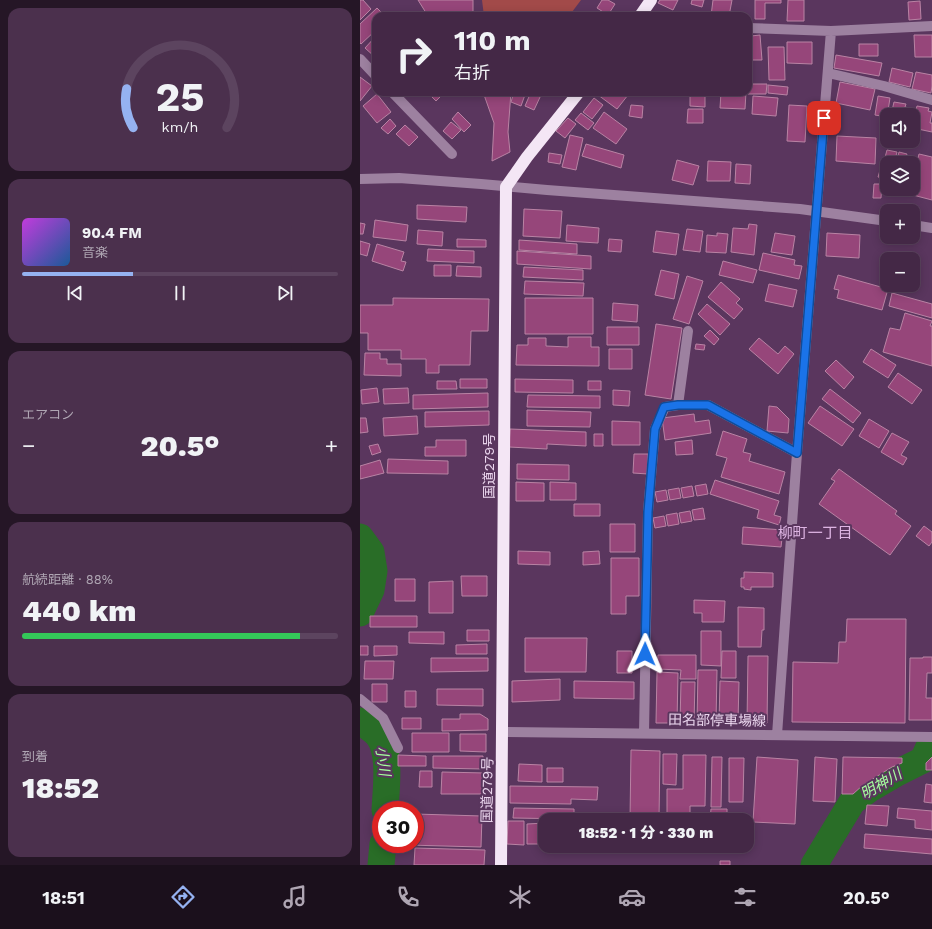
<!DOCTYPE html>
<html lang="ja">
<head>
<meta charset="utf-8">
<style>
  body { margin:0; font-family:"Work Sans","Noto Sans JP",sans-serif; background:#4b304d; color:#f1f3f6; height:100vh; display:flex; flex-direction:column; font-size:15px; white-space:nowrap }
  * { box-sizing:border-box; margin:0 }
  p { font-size:13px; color:#afa6b3 }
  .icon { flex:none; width:22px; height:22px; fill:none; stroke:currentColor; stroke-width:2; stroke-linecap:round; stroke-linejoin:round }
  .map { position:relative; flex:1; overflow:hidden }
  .side { display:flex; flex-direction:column; gap:8px; padding:8px; background:#251626; width:360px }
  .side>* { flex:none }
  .top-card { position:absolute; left:12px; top:12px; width:380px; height:84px; border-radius:12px; box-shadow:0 2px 10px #0003,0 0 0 1px #5c445f; background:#442846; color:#f1f3f6; overflow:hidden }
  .tools { position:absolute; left:520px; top:108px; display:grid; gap:8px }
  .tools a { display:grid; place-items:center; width:40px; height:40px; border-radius:8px; background:#442846; box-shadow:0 2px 10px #0003,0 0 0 1px #5c445f; font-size:20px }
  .speed { position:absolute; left:12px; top:801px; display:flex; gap:8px; font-size:20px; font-weight:700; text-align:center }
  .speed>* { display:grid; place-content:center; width:52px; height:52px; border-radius:50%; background:#442846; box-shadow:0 2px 10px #0003,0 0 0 1px #5c445f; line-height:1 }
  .speed .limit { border:6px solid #d22; background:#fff; color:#111 }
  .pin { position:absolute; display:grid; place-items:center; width:34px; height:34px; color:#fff; margin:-17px; border-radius:8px; box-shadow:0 2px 6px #0006 }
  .me { position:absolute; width:44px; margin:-22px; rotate:1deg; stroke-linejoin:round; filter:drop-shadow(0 0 3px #0008) }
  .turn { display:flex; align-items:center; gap:14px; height:84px; padding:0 16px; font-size:18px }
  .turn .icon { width:52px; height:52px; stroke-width:2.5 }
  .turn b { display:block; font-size:28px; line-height:34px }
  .big { font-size:30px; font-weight:800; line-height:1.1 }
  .side .tile { flex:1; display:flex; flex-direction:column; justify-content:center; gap:6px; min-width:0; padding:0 14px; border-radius:12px; background:#4b304d }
  .side .dial { align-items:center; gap:0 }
  .dial svg { height:104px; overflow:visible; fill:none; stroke:#5c445f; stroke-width:7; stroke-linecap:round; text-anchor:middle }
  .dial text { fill:#f1f3f6; stroke:none }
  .song { display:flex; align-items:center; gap:12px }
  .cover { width:48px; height:48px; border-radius:6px; background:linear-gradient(135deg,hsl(290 70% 55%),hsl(210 70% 35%)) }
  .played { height:4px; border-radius:2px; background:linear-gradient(90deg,#95b2f1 35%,#5c445f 35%) }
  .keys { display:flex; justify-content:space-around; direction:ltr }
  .heat { display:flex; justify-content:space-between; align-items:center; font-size:22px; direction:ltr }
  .charge { height:6px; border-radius:3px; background:linear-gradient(90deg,#34c759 88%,#5c445f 0) }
  .trip { position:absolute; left:178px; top:813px; width:216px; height:40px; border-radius:12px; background:#442846; box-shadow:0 2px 10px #0003,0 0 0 1px #5c445f; font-weight:800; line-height:40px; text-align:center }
  .menu { display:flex; height:64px; justify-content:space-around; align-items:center; background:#1b101c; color:#afa6b3 }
  .menu .icon { width:28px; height:28px }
  .menu .active { color:#95b2f1 }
  .menu b { font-size:18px; color:#f1f3f6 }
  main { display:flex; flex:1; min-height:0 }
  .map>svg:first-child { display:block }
</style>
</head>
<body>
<main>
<section class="side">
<div class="tile dial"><svg viewBox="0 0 100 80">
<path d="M14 69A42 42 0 1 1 86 69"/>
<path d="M14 69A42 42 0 0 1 9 39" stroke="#95b2f1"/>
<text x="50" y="56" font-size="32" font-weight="700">25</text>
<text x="50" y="72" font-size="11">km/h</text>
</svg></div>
<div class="tile">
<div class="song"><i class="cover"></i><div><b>90.4 FM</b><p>音楽</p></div></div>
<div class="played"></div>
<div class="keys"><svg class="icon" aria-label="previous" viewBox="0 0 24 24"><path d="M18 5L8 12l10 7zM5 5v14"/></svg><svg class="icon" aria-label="pause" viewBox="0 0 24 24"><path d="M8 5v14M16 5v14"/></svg><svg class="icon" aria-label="next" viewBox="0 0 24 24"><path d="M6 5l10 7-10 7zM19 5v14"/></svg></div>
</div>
<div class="tile"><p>エアコン</p>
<div class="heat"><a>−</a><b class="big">20.5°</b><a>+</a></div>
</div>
<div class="tile"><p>航続距離 · 88%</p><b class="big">440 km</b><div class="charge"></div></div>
<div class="tile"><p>到着</p><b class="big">18:52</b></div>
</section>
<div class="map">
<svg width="572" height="865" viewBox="0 0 572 865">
  <rect width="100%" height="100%" fill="#5a365e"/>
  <!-- green -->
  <path fill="#a24a49" d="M122 0H221L209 16H124Z"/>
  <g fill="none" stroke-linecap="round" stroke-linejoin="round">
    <!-- river -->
    <path stroke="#296d27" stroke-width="27" d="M0 537 11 552 14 571 11 590 0 613
      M0 721C6 726 15 731 19 737 31 754 26 790 25 810
      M21 865 23 844
      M454 865 492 802 511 788 535 774 563 760 568 749"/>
  </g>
  <!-- building -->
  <path fill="#96467a" stroke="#b983a4" d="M0 0H3L11 9 0 20Z
    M58 0H113V16H68Z
    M242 0H248L255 4 248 15 237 8Z
    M300 0H318L313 10 298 3Z
    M332 0H344L342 7 331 4Z
    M353 0H372L369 16H351Z
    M395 0H421V3H405V19H395Z
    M428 0H444V21H427Z
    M560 1 561 19 549 20 548 2Z
    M17 8 25 16H16V30L1 44 0 43V24Z
    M400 35 402 60H392L391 36Z
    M554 35H572V57H555Z
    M16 36V56L15 57 5 48Z
    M427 42H452V64L427 63Z
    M499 44H518V56H499Z
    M408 47H424L425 80H409Z
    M476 55 522 63 519 76 474 68Z
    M532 68 553 73 550 87 529 82Z
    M556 72 572 75V86L571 93 552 89Z
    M0 77 12 86 0 101Z
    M480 82 515 89 510 110 476 103Z
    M388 84H407L406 94H388Z
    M408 85 428 87 427 95 408 93Z
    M67 92H85L76 101Z
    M123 92H151L148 132 150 152 132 161 134 123Z
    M154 92H166L161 106 151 102Z
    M171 92 181 95 174 110 165 106Z
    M234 92H264L268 95 257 109Z
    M330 92H345V107L330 106Z
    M361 92H386L385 109 360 108Z
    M17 94 31 112 17 123 3 106Z
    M393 96 418 98 416 116 392 114Z
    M518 96 530 98 527 117 515 115Z
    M234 98 243 105 232 119 223 112Z
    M534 102 546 104 545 107 549 108 548 115H531Z
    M271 105 283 106 282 118 269 116Z
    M429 105 447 106 445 142 427 141Z
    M557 106 569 108 568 111 572 112 570 123H572V132L553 128V122Z
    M328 109H343V123H327Z
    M98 112 111 125 104 132 92 119Z
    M244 112 267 129 256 144 233 128Z
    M221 113 234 123 228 130 215 120Z
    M208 118 216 124 205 138 196 131Z
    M30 119 36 126 28 134 21 128Z
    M91 122 101 130 92 139 83 131Z
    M45 125 58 137 49 146 36 134Z
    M210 135 223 138 216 170 202 167Z
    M477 136 516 138 515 164 476 161Z
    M537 141H551L549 148 536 144Z
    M226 144 264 155 261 168 222 156Z
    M527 150 537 152 534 163H527V166L523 165Z
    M539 152 547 154 544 163H536Z
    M189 153 202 155 200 164 188 162Z
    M559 154 572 157V200L549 194 550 189H553V178Z
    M317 160 339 166 333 185 312 180Z
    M348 161 371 162 370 181H347Z
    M376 164 391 165 390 184 375 183Z
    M521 167 527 169V179L518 177Z
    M514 184H522L521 198H513Z
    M57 205 107 207 106 222 57 219Z
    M164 209 202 211 200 238 163 236Z
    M15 220 48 225 46 241 13 237Z
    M0 223 5 224 3 234H0Z
    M389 224 397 225 394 255 371 252 373 228 388 229Z
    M207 225 239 228 238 243 206 241Z
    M327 229 343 231 340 252 323 250Z
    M58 230 83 232 82 246 57 244Z
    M296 231 319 234 316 255 293 252Z
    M357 233 368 234 366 253 346 252 347 235 357 236Z
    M415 233 435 236 432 255 411 252Z
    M467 233 500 235 499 258 466 256Z
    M97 239 126 240V247H97Z
    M249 239 262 240 261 252 248 251Z
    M159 240 217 244V254L159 250Z
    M0 241 10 244 7 256 0 254Z
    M17 244 44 252 41 261 46 262 43 271 12 261Z
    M68 249 114 251V263L67 261Z
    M157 251 231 256V269L157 264Z
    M403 253 435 260 434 265 442 266 439 279 399 270Z
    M363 261 397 270 393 283 359 275Z
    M74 265H91V276H74Z
    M97 266 121 267V277L96 276Z
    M164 267 223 270V280L163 277Z
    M301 270 319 274 314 299 295 295Z
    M478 275 528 289 522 310 477 298 479 290 474 289Z
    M327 276 343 281 329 324 313 319Z
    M165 281 224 283 223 296 164 294Z
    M361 282 380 299 376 303 383 309 374 319 348 297Z
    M409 284 437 290 433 307 405 301Z
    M532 293 572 304V318L529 306Z
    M33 298 129 299 128 331H111L110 365H79V373H66V359H41V350H8V333H0V305H33Z
    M165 298H233V334H165Z
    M253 303 278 305 277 322 252 320Z
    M347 304 370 324 360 335 338 314Z
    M545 313 572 321 570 326H572V366L523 352 530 328 540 330Z
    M296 324 322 328 311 399 285 395Z
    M247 327H279V345H247Z
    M350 330 359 339 354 345 344 336Z
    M208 337H231V347H239V366L156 365 157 345H168V338H186V346L208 347Z
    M399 338 418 354 425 346 434 354 418 374 389 349Z
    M336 344 345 345 344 350 335 349Z
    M249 349H272V369H249Z
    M511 349 536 365 528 378 503 362Z
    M5 353H20V359H27V364H41V376L4 375Z
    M476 360 494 377 484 389 465 371Z
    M538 373 562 390 552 404 528 387Z
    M100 379H127V388H100Z
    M155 379 213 380V393L155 392Z
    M77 381H96L97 389H77Z
    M228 381H241V390H228Z
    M17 388 19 402 2 404 1 390Z
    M48 388 49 403 24 404 23 389Z
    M470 389 501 413 493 423 462 399Z
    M253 390 270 391 269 406 253 405Z
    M128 393V407L53 409V395Z
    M168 395 240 396V408L167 407Z
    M409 406 417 407 429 419 428 433 407 431Z
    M460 406 494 429 482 446 448 423Z
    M167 410 231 412 230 427 167 426Z
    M129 411V425L65 427V412Z
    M334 414 335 422 349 420 351 433 305 440 302 418Z
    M57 416 58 434 24 436 23 418Z
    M0 418H6L8 432 0 433Z
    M509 419 529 431 519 448 499 436Z
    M252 421 280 422V445H252Z
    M150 429 226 432V446L187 444V449L149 447Z
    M363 431 387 439 383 452 391 454 389 461 425 472 419 494 361 477 367 458 356 455Z
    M532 433 549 442 541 455 547 458 543 465 521 452Z
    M234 434H243V446H234Z
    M76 440H106V456H65V447H76Z
    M332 440 333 454 316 455 315 442Z
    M18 444 21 452 12 455 9 446Z
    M274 454H288V474L273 473Z
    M28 459 88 461V474L27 473Z
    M20 460 24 473 0 479V466Z
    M157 464 209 465V480L157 479Z
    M479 469 537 511 535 514 551 526 530 555 459 504 475 481 471 479Z
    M355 480 419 501 414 515 421 517 419 525 397 518 399 510 350 494Z
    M156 482 184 483V501H156Z
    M190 482 216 483V500H190Z
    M346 484 348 494 337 496 335 486Z
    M332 486 334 496 323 498 321 488Z
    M319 488 321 498 310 500 308 490Z
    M306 490 308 500 297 502 295 492Z
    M214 504H240V516H214Z
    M343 508 345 519 334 520 332 510Z
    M330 511 332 521 321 523 319 513Z
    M317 513 319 524 308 526 306 515Z
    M304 516 306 526 295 528 293 518Z
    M250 524H275V552H250Z
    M564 526 572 532V542L569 546 556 536Z
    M383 527 423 530 421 547 382 544Z
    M158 551 190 552V565L158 564Z
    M239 551 240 564 223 565V552Z
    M251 558H279V596H266V614H251Z
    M384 572 413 573V587H391V590L384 589V587H381V578H384Z
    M101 576H127V596H102Z
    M35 579H55V601H35Z
    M93 581V613H69V582Z
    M334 600 365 601 364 622H342V613H334Z
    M378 607 404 608V630H402L401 647H378Z
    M10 616H57V627H10Z
    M487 619H546L545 723 432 722 433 662 478 663 479 642H486Z
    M107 630H129V641H107Z
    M341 631H361V666L341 665Z
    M49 632H84V644L49 643Z
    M165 638H227L226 672H165Z
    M127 644V654H96V645Z
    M0 646H8V655H0Z
    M14 646H37V655L14 656Z
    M257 651H272V673H257Z
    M362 651H376V678H361Z
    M298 655H336V679H320L321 670 297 669Z
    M388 656H408L407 723H387Z
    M563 657H572V673H567L566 698H572V720H549L550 658H563Z
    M71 658H128V671L71 672Z
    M5 661H34L33 679H4Z
    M338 670H357L356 723H337Z
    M297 672 318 673 317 723H296Z
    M200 679V700L152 702V681Z
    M214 681 274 682V699L214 698Z
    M360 681 379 682 378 722H359Z
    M321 682H335L334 723H320Z
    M12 684H27V702H12Z
    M77 689H123V706L77 705Z
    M45 691H56V707H45Z
    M100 714H120L128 719V730L82 731V719H100Z
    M42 718H61V729H42Z
    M52 733H89V752H52Z
    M100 734H126V752L100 751Z
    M271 750 300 751 299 820H270Z
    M303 754H317L316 785 303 784Z
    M38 755 66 756V766H38Z
    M323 755H346L345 806H330V813H307V789H323Z
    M73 756H123V769L73 768Z
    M352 757H362L361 807H351Z
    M397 757 438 760 435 824 393 822Z
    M455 757 477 759 475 802 453 801Z
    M483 757 542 758V763L532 767 503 785 493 794H482Z
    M572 757V770H566V763Z
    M369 758H384L383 802H369Z
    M159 764 182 765V782L158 781Z
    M187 768H203V782H187Z
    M60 771H72V787H59Z
    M82 772 125 773V794H81Z
    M566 784 572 785V803L564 802Z
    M150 786 238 787 237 800 211 799V804L150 803Z
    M507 805 529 806 527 826 505 824Z
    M154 808 214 809V819L153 818Z
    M538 808 572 811V830L555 828V820L537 818Z
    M351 809H367V820H350Z
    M268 813V820H244V814Z
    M55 814 122 816 121 847 47 845V844H55Z
    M148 821H164V845L147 844Z
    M185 823V844H167V824Z
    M505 834 572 839V854L504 848Z
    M55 848 125 850 124 865H54Z
    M360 861H370V865H360Z"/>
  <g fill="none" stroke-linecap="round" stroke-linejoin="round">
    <!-- minor -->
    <path stroke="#9d81a0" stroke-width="10" d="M388 28 471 31 572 26
      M0 59 16 76
      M468 73 524 86 572 100
      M32 92 92 154
      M0 179 39 178 121 184 187 190 440 209 527 221
      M553 225 572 228
      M318 405 328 331
      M0 699 23 718 38 748
      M142 732 572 737
      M284 733 288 512 295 429 305 407 318 405H348L437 453
      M417 735 437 453 471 31"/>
    <!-- highway -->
    <path stroke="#f4e6f5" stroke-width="12" d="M280 16 291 0
      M141 865 146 187 167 157 219 92"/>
  </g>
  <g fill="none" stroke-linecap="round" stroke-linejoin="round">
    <!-- route casing -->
    <g stroke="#114b97" stroke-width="10">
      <path id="route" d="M285 654 288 512 295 429 304 407 318 405H348L437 453 464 118"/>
    </g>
    <!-- route -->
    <use href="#route" stroke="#1a73e8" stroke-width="7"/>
  </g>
  <g text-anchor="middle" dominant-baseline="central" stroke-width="4" stroke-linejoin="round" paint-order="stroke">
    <!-- street labels -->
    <g font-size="14" fill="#ead5ed" stroke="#5a365e">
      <text transform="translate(129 466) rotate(-90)">国道279号</text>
      <text transform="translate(357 720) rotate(1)">田名部停車場線</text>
      <text transform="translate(127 790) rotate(-89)">国道279号</text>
    </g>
    <!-- neighbourhood labels -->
    <g font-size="15" fill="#ddb4e2" stroke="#5a365e">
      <text x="455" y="533">柳町一丁目</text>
    </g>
    <!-- water labels -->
    <g font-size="15" font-style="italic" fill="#a5ff9e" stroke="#5a365e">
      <text transform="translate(23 761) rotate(82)">小川</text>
      <text transform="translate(521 784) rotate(-31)">明神川</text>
    </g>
  </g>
</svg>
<div class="tools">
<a><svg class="icon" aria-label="sound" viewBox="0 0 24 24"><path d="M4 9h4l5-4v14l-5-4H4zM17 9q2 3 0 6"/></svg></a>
<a><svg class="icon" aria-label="layers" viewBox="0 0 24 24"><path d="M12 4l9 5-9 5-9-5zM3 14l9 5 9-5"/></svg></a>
<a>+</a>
<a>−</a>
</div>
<div class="speed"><div class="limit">30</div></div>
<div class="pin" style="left:464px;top:118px;background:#d93025"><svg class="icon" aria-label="arrive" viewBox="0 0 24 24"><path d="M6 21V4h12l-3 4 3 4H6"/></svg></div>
<svg class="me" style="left:285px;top:654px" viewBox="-20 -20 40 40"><path d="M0-17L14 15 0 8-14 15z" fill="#1a73e8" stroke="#fff" stroke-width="4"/></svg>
<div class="trip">18:52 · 1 分 · 330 m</div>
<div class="top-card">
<div class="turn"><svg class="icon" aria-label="right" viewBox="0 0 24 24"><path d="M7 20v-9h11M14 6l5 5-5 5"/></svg><div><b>110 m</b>右折</div></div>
</div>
</div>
</main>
<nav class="menu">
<b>18:51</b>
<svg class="icon active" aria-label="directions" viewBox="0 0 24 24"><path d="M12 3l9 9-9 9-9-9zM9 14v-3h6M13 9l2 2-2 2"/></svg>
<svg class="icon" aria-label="music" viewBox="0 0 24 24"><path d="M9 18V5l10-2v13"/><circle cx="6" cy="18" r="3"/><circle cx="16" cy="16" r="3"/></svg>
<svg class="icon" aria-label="phone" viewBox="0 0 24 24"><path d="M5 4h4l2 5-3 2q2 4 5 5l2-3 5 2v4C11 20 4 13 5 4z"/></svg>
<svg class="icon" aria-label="climate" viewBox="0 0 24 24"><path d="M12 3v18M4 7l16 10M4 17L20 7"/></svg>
<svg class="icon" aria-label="car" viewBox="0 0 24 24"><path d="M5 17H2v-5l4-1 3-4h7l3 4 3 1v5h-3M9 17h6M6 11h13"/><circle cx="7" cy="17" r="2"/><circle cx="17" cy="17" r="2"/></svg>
<svg class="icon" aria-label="filters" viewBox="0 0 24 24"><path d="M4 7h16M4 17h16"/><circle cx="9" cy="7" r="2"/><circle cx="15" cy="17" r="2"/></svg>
<b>20.5°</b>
</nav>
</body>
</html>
